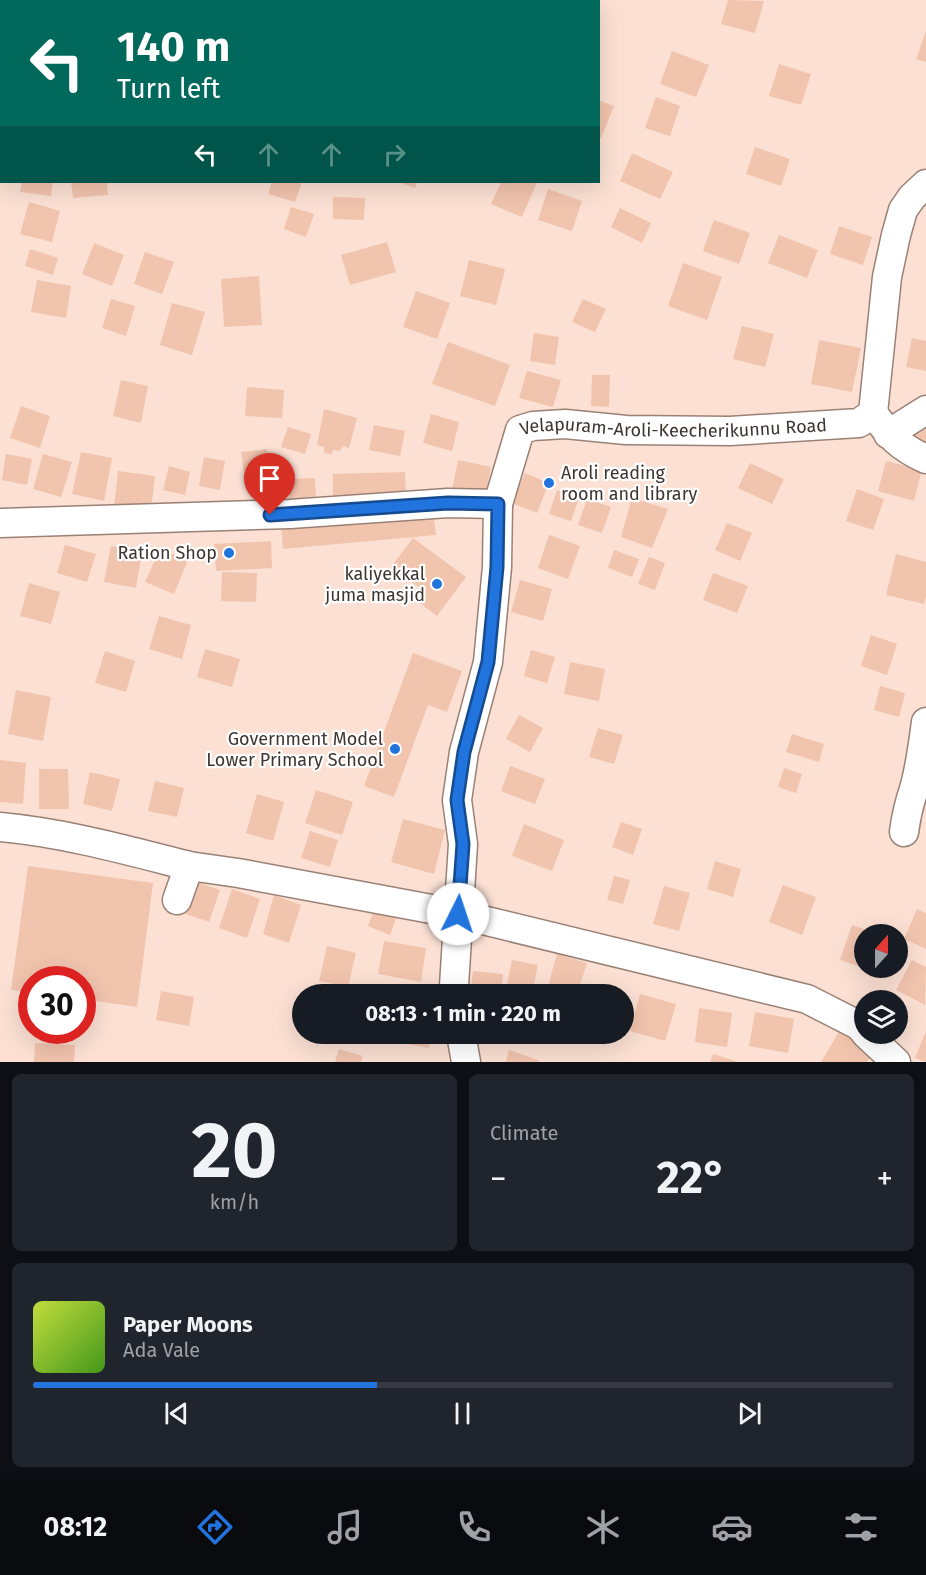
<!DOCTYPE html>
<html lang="en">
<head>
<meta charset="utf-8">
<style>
  body { margin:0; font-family:"Fira Sans",sans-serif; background:#20242c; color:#f1f3f6; height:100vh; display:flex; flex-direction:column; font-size:22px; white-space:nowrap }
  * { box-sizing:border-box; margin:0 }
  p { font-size:20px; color:#9ea1a6 }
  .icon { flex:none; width:33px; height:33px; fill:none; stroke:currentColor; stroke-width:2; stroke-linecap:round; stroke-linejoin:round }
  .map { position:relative; height:1062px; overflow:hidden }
  .side { display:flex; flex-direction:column; gap:12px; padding:12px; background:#0d0f14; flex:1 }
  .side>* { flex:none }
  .top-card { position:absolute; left:0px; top:0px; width:600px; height:183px; box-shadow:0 6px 24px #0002; background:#00695c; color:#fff; overflow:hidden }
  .needle { width:39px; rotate:21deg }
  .fabs { position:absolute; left:854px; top:924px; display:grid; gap:12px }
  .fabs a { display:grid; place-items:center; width:54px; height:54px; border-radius:50%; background:#171b24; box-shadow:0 6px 24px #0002; font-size:30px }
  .speed { position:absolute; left:18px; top:966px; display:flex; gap:12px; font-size:30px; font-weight:700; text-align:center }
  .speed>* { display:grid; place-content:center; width:78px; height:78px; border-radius:50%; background:#171b24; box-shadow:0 6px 24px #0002; line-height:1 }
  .speed .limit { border:9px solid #d22; background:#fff; color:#111 }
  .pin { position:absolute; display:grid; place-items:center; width:51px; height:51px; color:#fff; margin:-62px -26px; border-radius:50% 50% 50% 0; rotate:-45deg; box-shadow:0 0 6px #0007 }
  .pin .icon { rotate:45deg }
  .me { position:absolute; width:66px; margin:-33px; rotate:4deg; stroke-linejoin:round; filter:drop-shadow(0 0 4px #0008) }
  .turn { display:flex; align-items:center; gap:21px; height:126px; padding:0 18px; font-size:27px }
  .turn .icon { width:78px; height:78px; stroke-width:2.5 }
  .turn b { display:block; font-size:42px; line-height:51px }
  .lanes { display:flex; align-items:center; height:57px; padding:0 18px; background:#0003; justify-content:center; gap:30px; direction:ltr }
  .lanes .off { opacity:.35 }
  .big { font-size:45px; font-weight:700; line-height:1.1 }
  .side .card { flex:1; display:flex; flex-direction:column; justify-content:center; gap:9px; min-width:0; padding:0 21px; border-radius:9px; background:#20242c }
  .side .dial { align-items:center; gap:0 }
  .dial b { font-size:78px; line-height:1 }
  .song { display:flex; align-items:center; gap:18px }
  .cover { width:72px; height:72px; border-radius:9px; background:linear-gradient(135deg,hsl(70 70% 55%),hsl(100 70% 35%)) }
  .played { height:6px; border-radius:3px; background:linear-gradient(90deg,#2173de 40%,#363941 40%) }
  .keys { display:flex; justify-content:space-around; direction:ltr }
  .heat { display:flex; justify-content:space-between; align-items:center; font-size:33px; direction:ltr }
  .side .tiles { flex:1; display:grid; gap:12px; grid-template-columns:1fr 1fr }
  .card:last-child { grid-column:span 2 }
  .trip { position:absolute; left:292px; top:984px; width:342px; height:60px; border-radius:30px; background:#171b24; box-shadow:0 6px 24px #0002; font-weight:700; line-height:60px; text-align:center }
  .menu { display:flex; height:96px; justify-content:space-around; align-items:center; background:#090b0e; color:#9ea1a6 }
  .menu .icon { width:42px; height:42px }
  .menu .selected { color:#2173de }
  .menu b { font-size:27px; color:#f1f3f6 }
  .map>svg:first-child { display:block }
</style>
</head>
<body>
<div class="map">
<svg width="926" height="1062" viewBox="0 0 926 1062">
  <rect width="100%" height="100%" fill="#fbe0d3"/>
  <!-- building -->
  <path fill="#f1c4ae" d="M728 0 764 1 755 33 721 24Z
    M926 31V62L916 59Z
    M672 51 709 65 696 97 660 84Z
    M779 64 811 74 801 105 769 96Z
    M656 97 680 106 670 136 645 128Z
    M598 100 614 106 601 138 598 137Z
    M755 147 790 159 781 186 746 174Z
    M632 153 673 172 660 199 620 181Z
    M22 182H53L51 196 20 192Z
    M71 182H107L108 195 73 198Z
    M272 182H302L295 202 268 194Z
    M398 182H417L415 188Z
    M501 182H537L522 217 491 204Z
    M548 189 582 201 572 231 538 220Z
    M333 197 365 198 364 220 333 219Z
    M29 202 60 211 52 242 20 234Z
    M291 207 314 214 306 237 284 229Z
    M620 208 651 223 642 243 611 227Z
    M714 220 750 233 739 264 703 251Z
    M839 226 872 237 863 265 830 254Z
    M779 235 818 250 807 278 768 263Z
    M387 242 396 272 350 285 341 255Z
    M94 243 124 255 112 286 82 274Z
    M30 249 58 258 53 275 25 266Z
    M145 252 174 262 162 294 134 284Z
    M469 260 505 269 496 305 460 296Z
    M683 263 722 277 707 320 668 306Z
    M259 276 262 325 224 327 221 279Z
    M37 280 71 286 66 318 31 312Z
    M416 291 450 303 437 339 403 327Z
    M111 299 135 306 126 336 102 328Z
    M583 299 606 309 595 332 572 322Z
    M172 303 205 312 192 355 160 345Z
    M742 326 774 334 765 367 733 359Z
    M534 333 559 337 555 365 530 361Z
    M912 338 926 341V371L906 367Z
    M819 340 861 348 852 392 811 384Z
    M448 342 510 365 495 406 432 384Z
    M527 371 561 380 553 407 519 398Z
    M592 375H610L609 407 591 406Z
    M121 380 148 386 141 423 113 416Z
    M247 387 284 390 282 418 245 416Z
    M21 406 50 416 40 448 10 438Z
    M324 409 357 418 349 448 344 446 339 451 333 450 332 454 324 453V447L317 445Z
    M431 414 459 422 452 451 423 443Z
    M374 425 405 431 400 456 369 450Z
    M288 427 311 434 305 454 281 447Z
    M926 427V445L916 448 910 433Z
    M267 449 272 486 246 489 241 452Z
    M81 452 112 458 104 501 72 494Z
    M6 454 32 459 27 485 2 480Z
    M43 454 72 462 61 497 33 489Z
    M204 457 225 461 220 490 199 486Z
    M458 460 491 467 485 497 452 490Z
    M886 461 922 470 914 501 878 491Z
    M750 463 784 479 772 504 738 488Z
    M169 466 190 472 185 495 163 490Z
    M118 471 155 476 151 510 114 506Z
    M405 472 406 495 333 497V474Z
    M525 473 549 483 537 513 512 503Z
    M315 478 316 501 289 502 288 479Z
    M857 489 884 499 873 530 846 521Z
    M557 490 579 498 571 521 549 514Z
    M632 498 668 509 652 548 621 537Z
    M587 499 611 507 602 533 578 525Z
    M433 511 436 535 283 549 281 525Z
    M727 523 752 533 740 561 715 550Z
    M549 535 580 546 568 579 538 568Z
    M413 538 466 577 437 616 417 601 424 591 391 567Z
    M271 541 272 568 216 571 214 544Z
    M65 545 96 554 87 582 57 573Z
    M111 546 142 552 136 588 104 582Z
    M160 549 188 560 174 594 145 582Z
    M614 550 639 559 632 577 608 568Z
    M896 554 926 562V596L924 604 886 595Z
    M649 557 665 563 655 590 638 584Z
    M222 572 257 573 256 602 221 601Z
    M713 573 748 586 737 613 703 600Z
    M520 580 552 589 543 621 511 612Z
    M29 583 60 592 51 624 20 616Z
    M159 616 191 625 182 659 149 649Z
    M871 635 897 644 887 675 861 666Z
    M205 649 240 659 232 687 197 677Z
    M531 650 555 657 547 683 524 676Z
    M105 651 135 661 126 692 95 683Z
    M413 653 462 671 447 712 428 705 394 797 364 786Z
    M570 662 605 669 599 701 564 694Z
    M880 686 905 693 899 717 874 710Z
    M16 690 51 697 43 741 8 734Z
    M519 715 543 728 530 752 506 739Z
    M598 728 623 735 614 764 589 757Z
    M792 734 824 744 819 762 786 752Z
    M0 760 26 763 23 804 0 802Z
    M510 766 545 779 535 804 501 791Z
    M784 768 802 774 796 793 778 787Z
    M39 769H68L69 809H39Z
    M90 772 120 779 112 811 83 804Z
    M155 781 184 788 177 817 148 811Z
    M316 790 353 802 342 835 305 823Z
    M257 794 284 802 273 841 246 833Z
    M403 819 445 830 434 874 391 862Z
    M621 822 642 829 633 855 612 847Z
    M524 824 564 840 552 871 512 856Z
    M310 831 338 840 330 867 301 858Z
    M715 861 741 869 733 897 707 889Z
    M28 866 153 883 137 1007 82 999V980H32V992L11 990Z
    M614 876 630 880 623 904 607 900Z
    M191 880 220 890 209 922 180 912Z
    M783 885 816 897 802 935 769 922Z
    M664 886 690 893 679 931 653 924Z
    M232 889 260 899 247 938 219 928Z
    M274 895 301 905 289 943 263 934Z
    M377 902 399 910 390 935 368 926Z
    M917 909 926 913V949L904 939Z
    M852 925 878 934H864V968L840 960Z
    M384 941 426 948 421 982 378 974Z
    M327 946 356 953 348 987 319 981Z
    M557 954 587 963 577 994 548 986Z
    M512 960 538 965 532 994 506 990Z
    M912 960 926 967 925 1005 896 990Z
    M473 971 503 974 501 994H470Z
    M161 991 194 997 189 1026 156 1020Z
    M640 994 676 1004 665 1041 630 1031Z
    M699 1008 732 1013 727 1047 695 1042Z
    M755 1012 794 1019 788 1053 749 1046Z
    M840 1030 875 1050 867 1062H821Z
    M926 1031V1062L915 1058Z
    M405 1034H432L429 1048 403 1043Z
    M582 1034H609L605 1045 581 1036Z
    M35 1043 75 1045 74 1062H34Z
    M339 1049 363 1056 361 1062H335Z
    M509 1050 539 1060 538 1062H506Z
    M713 1054 735 1061V1062H710Z"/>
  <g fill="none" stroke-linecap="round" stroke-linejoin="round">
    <!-- minor casing -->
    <g stroke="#9a8176" stroke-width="31">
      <g id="minor">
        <path d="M873 413C890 436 899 447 926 459"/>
        <path d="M888 434 926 410"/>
        <path id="s1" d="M0 523 290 514 448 503 498 504 520 430 533 426 565 424 626 430 730 431 859 423 873 413 887 277 896 235 903 210 912 197 926 184"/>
        <path d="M0 827C65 833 126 850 189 866L177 900"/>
        <path d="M904 832C906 816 909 804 914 789 920 768 923 745 926 722"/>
        <path d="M189 866 238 873 458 914 807 999 858 1025 864 1031"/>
        <path d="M455 994 454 986 463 844 457 800 464 752 488 662 497 567 498 504"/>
        <path d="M461 1034 466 1062"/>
        <path d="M866 1034 896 1062"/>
      </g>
    </g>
    <!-- minor -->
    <use href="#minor" stroke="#fff" stroke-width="28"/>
  </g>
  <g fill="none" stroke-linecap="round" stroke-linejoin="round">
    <!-- route casing -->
    <g stroke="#154b90" stroke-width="15">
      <path id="route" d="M270 515 448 503 498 504 497 567 488 662 464 752 457 800 463 844 458 914"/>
    </g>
    <!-- route -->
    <use href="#route" stroke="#2173de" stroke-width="10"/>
  </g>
  <!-- markers -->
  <g fill="#2173de" stroke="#fff" stroke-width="2">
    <circle cx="549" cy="483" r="6"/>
    <circle cx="229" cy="553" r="6"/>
    <circle cx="437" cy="584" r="6"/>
    <circle cx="395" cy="749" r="6"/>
  </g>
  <g text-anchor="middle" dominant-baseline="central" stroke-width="4.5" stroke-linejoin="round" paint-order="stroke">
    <!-- street labels -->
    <g font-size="18" fill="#3f3530" stroke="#fff">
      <text stroke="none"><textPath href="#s1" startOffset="730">Velapuram-Aroli-Keecherikunnu Road</textPath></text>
    </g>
    <!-- poi labels -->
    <g font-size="18" fill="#3f3530" stroke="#fff" text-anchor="end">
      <text x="561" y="473" text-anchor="start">Aroli reading<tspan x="561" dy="21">room and library</tspan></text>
      <text x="217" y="553">Ration Shop</text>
      <text x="425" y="574">kaliyekkal<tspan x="425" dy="21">juma masjid</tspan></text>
      <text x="383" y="739">Government Model<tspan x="383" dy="21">Lower Primary School</tspan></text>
    </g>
  </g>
</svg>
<div class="fabs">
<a><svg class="needle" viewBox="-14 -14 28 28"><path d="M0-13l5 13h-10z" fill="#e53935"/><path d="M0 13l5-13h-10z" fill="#9ea1a6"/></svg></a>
<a><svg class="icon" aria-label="layers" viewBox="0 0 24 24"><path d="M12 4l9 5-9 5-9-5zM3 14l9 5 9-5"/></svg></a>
</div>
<div class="speed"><div class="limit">30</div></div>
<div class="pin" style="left:270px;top:515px;background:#d93025"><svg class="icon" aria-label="arrive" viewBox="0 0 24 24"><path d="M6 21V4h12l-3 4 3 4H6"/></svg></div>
<svg class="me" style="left:458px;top:914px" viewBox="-20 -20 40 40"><circle r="19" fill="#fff"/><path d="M0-13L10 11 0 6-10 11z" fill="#2173de"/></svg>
<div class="trip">08:13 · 1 min · 220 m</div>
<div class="top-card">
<div class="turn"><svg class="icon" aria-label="left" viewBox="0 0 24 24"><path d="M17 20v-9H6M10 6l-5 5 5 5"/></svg><div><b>140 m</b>Turn left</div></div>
<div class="lanes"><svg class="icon" aria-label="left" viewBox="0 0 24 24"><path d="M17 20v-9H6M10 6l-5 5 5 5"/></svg><svg class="icon off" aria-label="ahead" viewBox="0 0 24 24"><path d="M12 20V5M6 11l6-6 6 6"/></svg><svg class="icon off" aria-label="ahead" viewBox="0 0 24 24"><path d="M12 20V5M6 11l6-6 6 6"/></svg><svg class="icon off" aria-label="right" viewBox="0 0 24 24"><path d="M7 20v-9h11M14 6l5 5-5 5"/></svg></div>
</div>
</div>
<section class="side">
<div class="tiles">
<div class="card dial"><b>20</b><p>km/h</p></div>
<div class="card"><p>Climate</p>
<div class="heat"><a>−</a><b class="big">22°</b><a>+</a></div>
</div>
<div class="card">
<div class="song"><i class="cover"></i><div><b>Paper Moons</b><p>Ada Vale</p></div></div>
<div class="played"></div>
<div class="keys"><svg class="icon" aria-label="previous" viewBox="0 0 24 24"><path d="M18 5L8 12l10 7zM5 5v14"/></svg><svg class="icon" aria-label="pause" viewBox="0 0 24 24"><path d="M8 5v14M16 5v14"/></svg><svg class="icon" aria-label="next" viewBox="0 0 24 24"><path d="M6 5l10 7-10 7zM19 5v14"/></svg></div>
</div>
</div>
</section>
<nav class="menu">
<b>08:12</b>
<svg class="icon selected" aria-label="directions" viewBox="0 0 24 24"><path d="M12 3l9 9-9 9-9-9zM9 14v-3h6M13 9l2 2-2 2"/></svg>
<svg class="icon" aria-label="music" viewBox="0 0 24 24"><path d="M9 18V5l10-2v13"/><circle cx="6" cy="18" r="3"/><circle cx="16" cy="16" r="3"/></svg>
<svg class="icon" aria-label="phone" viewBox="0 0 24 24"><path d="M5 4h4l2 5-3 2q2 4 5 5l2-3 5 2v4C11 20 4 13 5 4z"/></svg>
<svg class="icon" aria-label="climate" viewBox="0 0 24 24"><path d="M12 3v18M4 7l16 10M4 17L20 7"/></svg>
<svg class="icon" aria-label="car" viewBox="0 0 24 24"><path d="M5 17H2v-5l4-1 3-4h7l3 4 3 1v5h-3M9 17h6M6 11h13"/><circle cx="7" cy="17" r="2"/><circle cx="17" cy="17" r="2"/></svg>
<svg class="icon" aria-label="filters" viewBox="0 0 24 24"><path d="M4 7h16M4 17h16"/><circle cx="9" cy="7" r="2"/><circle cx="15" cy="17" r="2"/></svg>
</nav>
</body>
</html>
